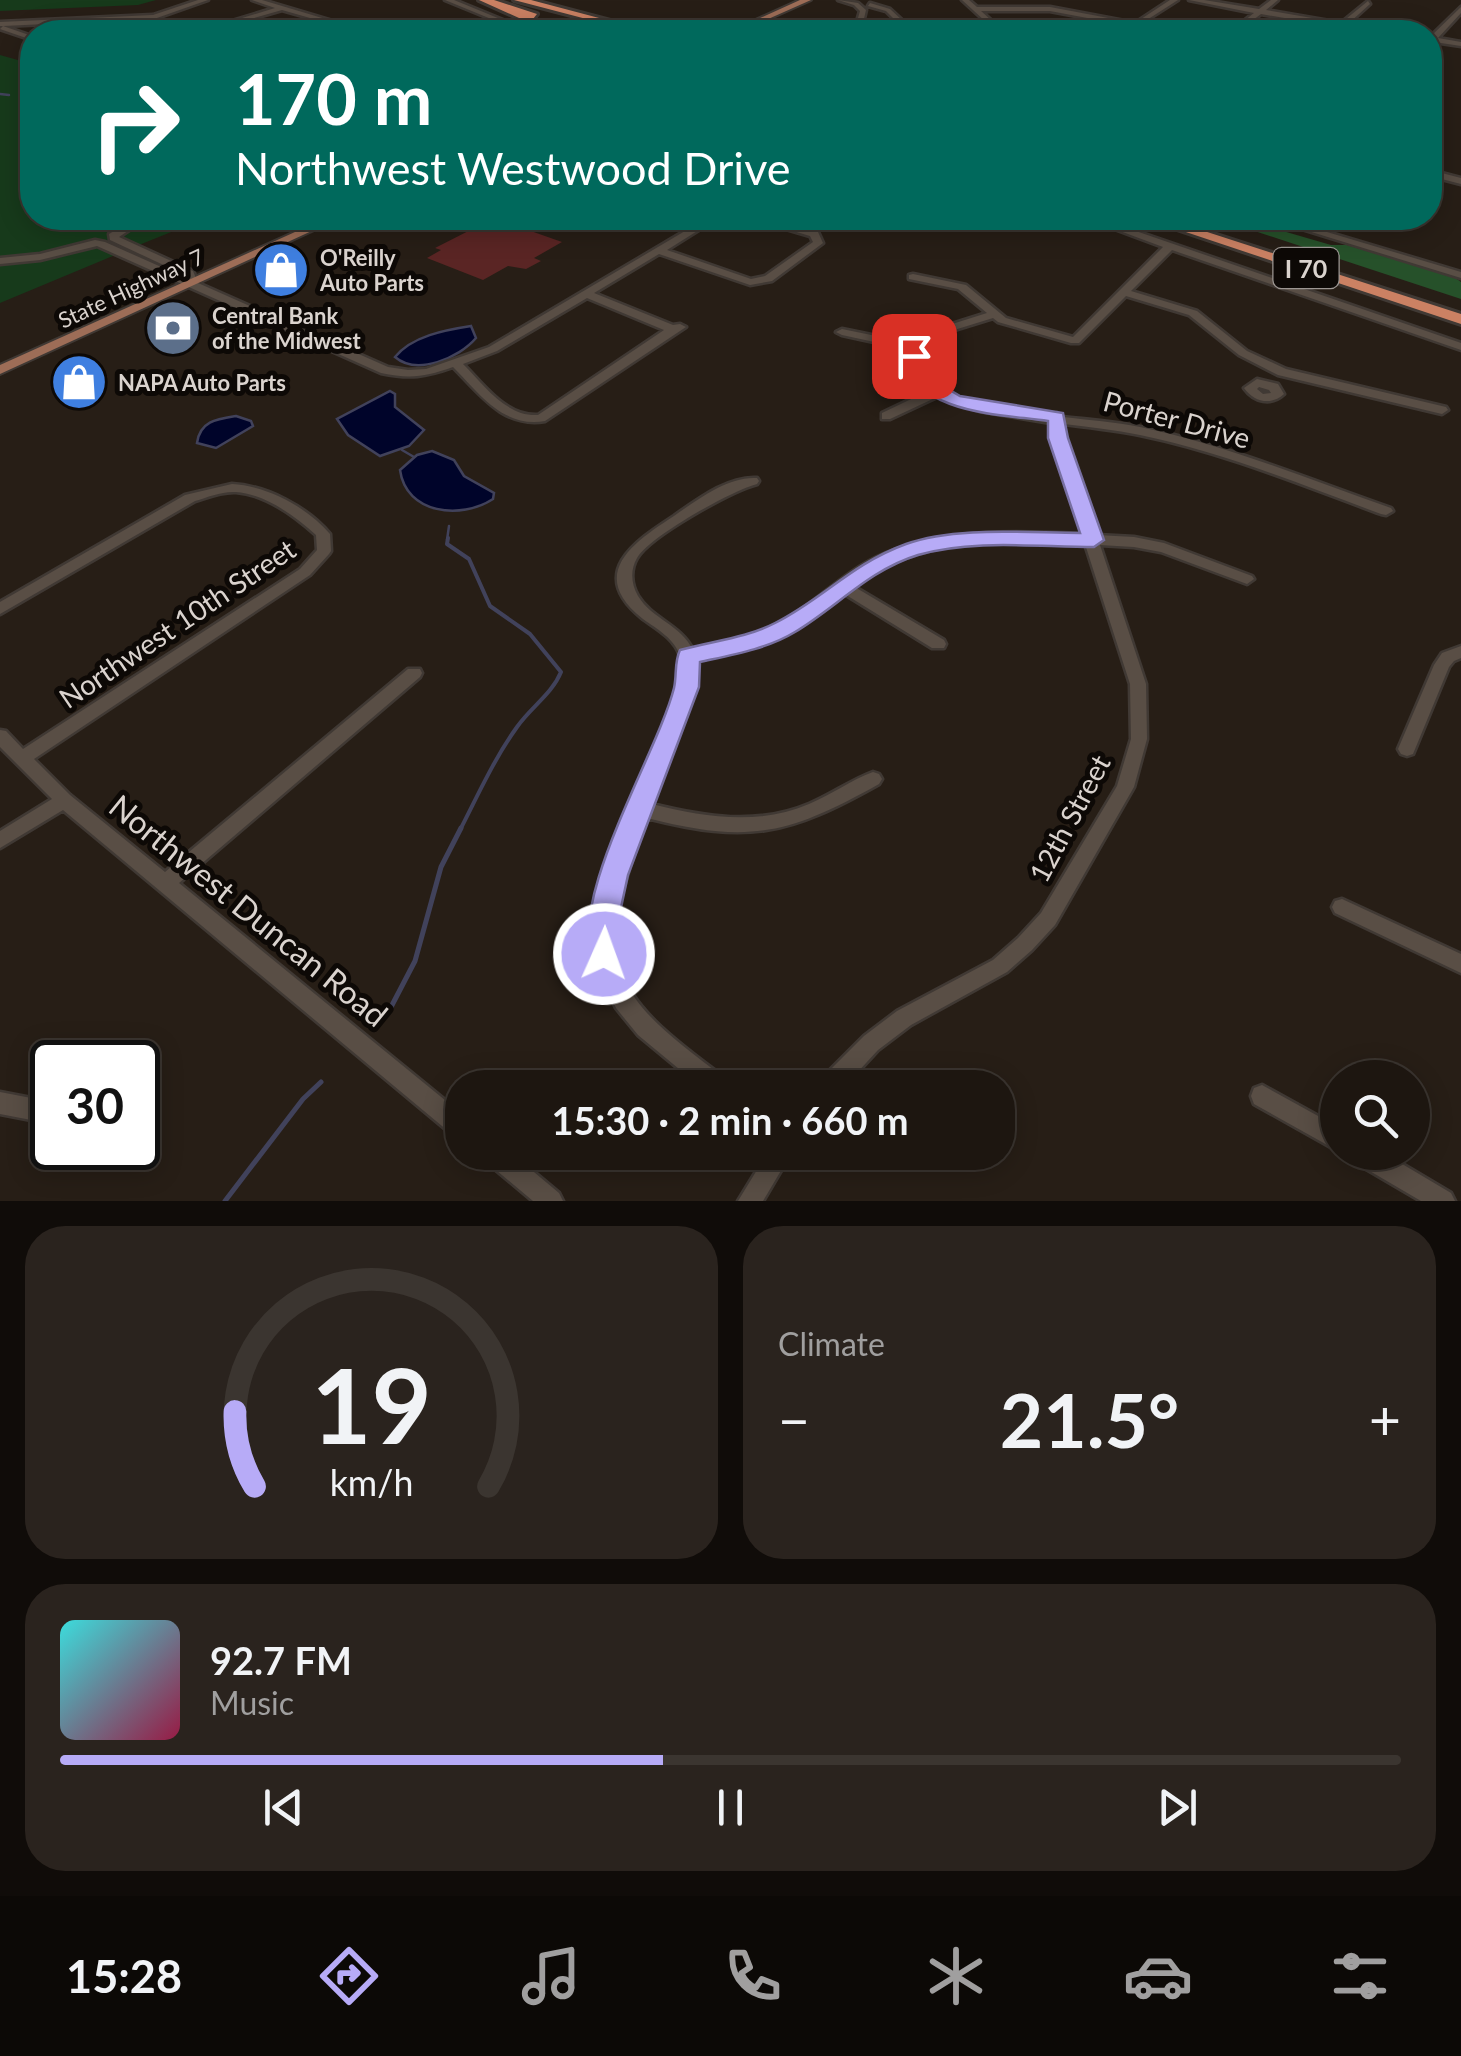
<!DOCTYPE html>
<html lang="en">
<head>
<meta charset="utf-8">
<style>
  body { margin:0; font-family:Lato,sans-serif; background:#2a231e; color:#f1f3f6; height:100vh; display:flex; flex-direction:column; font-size:38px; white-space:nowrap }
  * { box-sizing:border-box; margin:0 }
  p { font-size:32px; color:#a09f9f }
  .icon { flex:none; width:55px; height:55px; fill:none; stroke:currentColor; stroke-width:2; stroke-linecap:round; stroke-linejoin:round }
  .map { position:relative; height:1201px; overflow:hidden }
  .panel { display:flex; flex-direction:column; gap:25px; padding:25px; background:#100c09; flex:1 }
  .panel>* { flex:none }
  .top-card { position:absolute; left:20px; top:20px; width:1422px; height:210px; border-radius:40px; box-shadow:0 5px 25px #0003,0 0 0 2px #3b3530; background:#00695c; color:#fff; overflow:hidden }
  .fabs { position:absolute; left:1320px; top:1060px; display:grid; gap:20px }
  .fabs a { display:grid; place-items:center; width:110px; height:110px; border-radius:50%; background:#1d1610; box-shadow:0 5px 25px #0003,0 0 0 2px #3b3530; font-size:50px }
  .speed { position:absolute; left:30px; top:1040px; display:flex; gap:20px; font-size:50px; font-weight:700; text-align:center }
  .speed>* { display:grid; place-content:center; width:130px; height:130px; border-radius:50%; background:#1d1610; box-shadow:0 5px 25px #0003,0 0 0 2px #3b3530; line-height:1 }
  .speed .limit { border:5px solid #111; border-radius:15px; background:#fff; color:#111 }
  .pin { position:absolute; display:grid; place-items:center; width:85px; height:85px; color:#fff; margin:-42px; border-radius:20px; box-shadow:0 5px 15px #0006 }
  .me { position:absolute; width:110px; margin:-55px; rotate:2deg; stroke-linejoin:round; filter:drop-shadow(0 0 8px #0008) }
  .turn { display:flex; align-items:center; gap:35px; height:210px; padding:0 50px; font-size:45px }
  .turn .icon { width:130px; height:130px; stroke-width:2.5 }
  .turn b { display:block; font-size:70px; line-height:85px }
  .big { font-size:75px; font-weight:700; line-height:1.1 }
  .panel .card { flex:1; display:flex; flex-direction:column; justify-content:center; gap:15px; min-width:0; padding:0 35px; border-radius:40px; background:#2a231e }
  .panel .dial { align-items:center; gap:0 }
  .dial svg { height:260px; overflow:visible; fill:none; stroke:#3b3530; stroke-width:7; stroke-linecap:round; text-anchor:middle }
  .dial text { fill:#f1f3f6; stroke:none }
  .song { display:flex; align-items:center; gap:30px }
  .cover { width:120px; height:120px; border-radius:15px; background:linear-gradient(135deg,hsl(180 70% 55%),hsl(340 70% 35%)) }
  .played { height:10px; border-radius:5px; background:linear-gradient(90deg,#b7abf7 45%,#3b3530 45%) }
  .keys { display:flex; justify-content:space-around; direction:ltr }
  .heat { display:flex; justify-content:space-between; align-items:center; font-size:55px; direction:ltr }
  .panel .tiles { flex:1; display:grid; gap:25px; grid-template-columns:1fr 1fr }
  .card:last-child { grid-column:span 2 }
  .trip { position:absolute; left:445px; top:1070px; width:570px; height:100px; border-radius:40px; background:#1d1610; box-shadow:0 5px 25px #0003,0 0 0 2px #3b3530; font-weight:700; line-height:100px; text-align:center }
  .tabs { display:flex; height:160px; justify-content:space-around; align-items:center; background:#0c0906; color:#a09f9f }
  .tabs .icon { width:70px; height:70px }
  .tabs .active { color:#b7abf7 }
  .tabs b { font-size:45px; color:#f1f3f6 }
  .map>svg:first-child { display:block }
</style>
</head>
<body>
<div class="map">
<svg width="1461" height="1201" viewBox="0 0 1461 1201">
  <rect width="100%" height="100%" fill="#271e16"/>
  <!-- green -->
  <path fill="#173a1b" d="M0 0H156L138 5 0 11Z
    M0 55 32 64V218H206L134 247 193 272 177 279 120 253 0 303Z"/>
  <!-- forest -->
  <path fill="#26512a" d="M1215 218H1238L1331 245H1347L1454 277 1461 282V299Z"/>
  <!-- water -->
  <path fill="#00042a" stroke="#41425b" stroke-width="2.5" d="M471 326 476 338C459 358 417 376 395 357 412 336 445 330 471 326Z
    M390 391 395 394V407L424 430 409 446 380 456 348 435 337 419Z
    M236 416 251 421 253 426 216 448 197 443C200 421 217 419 236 416Z
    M432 451 454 460 464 476 494 493 493 499C461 520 406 514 400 470L417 455Z"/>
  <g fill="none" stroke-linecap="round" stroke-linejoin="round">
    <!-- stream-far2 -->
    <path stroke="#41425b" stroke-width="2.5" d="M0 94 9 95
      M402 450 414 457
      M447 540 449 526"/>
    <!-- stream-far1 -->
    <path stroke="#41425b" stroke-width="4" d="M448 538 447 544 469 559 490 606 530 634 561 672C552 694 531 707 517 727 494 759 478 795 460 830"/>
    <!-- stream -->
    <path stroke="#41425b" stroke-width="5" d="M390 1009 415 961 441 867 461 828
      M225 1201 303 1099 321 1082"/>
  </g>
  <!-- building -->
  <path fill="#5a2524" d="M494 218 562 242 534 258 541 261 526 269 508 266 483 280 427 258 441 250 435 248Z
    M92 367 108 377 66 397 50 387Z"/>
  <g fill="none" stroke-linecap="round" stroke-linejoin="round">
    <!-- minor casing -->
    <g stroke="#403934" stroke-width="5">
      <path id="minor" d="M198 0H208L154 19 3 26 32 36V40L0 29 3 26H0V22L153 15Z
        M252 0H262L369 32H359L282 10 206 32H196L275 8Z
        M445 0H454L532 32H523Z
        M838 0 858 3 866 10 862 27 899 24 886 11 868 6 870 3 890 9 915 32H907L903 28 854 32 860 11 854 5Z
        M962 0H969L977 7H1050L1135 23 1170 0H1178L1128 32 1124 30 1130 26 1050 11H981L1004 32H997Z
        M1189 0H1204L1259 9 1271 0H1278L1266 10 1341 23 1368 1 1370 4 1348 24 1384 32 1344 28 1338 32 1334 30 1337 27 1261 14 1237 32H1230L1254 13Z
        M1461 7V13L1438 38 1461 42V46L1434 42 1430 44V37Z
        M1430 170 1461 178V184L1430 176Z
        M136 218H147L119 237 193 271 198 283 388 367 408 370 426 369 489 347 707 218H718L667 250 751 279 765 276 813 242 810 236 756 220 754 218H768L818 232 823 243 772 281 750 285 659 254 594 293 673 325 680 324 686 327 545 421C503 428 480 394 453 367 425 377 410 379 381 373L97 246 40 260 0 264V258L40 254 95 240 105 242 186 278 185 275 110 240 109 234ZM587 298 664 330 538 415C506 417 483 384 463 364L497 351Z
        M1085 218H1098L1461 343V350L1172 250 1131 291 1197 311 1247 351 1286 369 1446 407 1448 410 1442 414 1278 375 1239 355 1189 315 1126 296 1079 343H1071L998 322 993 318 938 335 923 349C914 405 1014 410 1052 415L1057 413 1063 417C1089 420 1115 422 1140 427 1226 445 1308 479 1391 508L1393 511 1386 515 1381 514C1302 485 1223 452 1140 435 1115 430 1089 427 1064 424V438L1097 535 1134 537 1164 543 1252 576 1254 579 1247 584 1161 552 1134 547 1100 545 1146 684 1147 739 1134 787 1055 925 1032 950 1007 972 911 1025 878 1050 843 1088H817L820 1080 864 1036 897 1011 993 960 1018 938 1041 913 1117 786 1131 739 1130 684 1085 544C1005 539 920 536 853 586L944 640 946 644 944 648H932L843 593C824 608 805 625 783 635 756 648 726 654 697 661L695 687 652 804C704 817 757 826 809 804 831 795 851 780 873 772L879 774 882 779 879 784C788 835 749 844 647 818 592 963 604 990 728 1080L731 1088H702L638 1035 616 1008 602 979 594 942 598 907 610 866 679 687C680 677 683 666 680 656 675 639 657 629 643 619 586 574 634 542 674 516 697 500 728 476 757 478L759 481 757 484C731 491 650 536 637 558 630 570 631 584 638 596 652 619 681 625 693 650 726 643 759 637 788 619 821 598 848 569 884 554 945 528 1017 531 1082 534L1052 438 1051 423 979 411 937 397 890 419H882V413L928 391C916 380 908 368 911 350L842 335 836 332 842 329 915 344 930 331 987 313 958 289 909 279V275L913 274 966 285 1006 318 1073 337 1163 247Z
        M1266 218H1280L1461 272V278Z
        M1257 379 1278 384 1284 394C1271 406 1254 402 1244 388ZM1259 387 1269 390 1271 393 1263 394 1257 389Z
        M232 484C267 486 307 507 330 534L331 551 329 554 310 575 34 759 70 795 165 872 408 669H420L422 673 420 677 179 883 462 1114V1139L454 1136 63 810 0 848V831L52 799 0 747V730L6 731 23 749 300 569 317 550 316 535C295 516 265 494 236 492 222 491 208 497 195 501L0 614V602L185 495Z
        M1461 646V658L1454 661 1449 667 1413 754 1407 756 1401 754 1398 749 1434 665 1442 653Z
        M1342 899 1461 954V973L1335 913 1332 907 1335 901Z
        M1262 1085 1338 1127V1151L1254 1104 1251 1096 1254 1088Z
        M0 1092 52 1102V1124L0 1114Z
        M481 1152H510L559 1193 563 1201H533L484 1160Z
        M768 1152H792L763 1201H738Z
        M1348 1152H1382L1451 1193 1455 1201H1421L1351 1160Z"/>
    </g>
    <!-- major casing -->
    <g stroke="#403934" stroke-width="4">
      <path id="major" d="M800 0H811L739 32H729Z
        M326 218H340L0 374V365Z"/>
    </g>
    <!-- highway casing -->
    <g stroke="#403934" stroke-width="6">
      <path id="highway" d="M479 0H494L537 14 533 19 563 32H550Z
        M514 0H531L652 32H636Z
        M1144 218H1164L1461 314V324Z"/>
    </g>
    <!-- minor -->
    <use href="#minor" fill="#594e45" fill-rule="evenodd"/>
    <!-- major -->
    <use href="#major" fill="#9d6d57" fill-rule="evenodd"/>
    <!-- highway -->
    <use href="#highway" fill="#cb8163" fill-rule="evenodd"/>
  </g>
  <!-- route -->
  <path fill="#b7abf7" stroke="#776fa1" stroke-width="2.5" d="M914 351 923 356 933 380 960 396 1063 413 1068 438 1104 540 1094 547C1038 547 972 539 918 555 869 570 837 607 795 632 767 649 732 655 700 662L699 687 628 875 616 931 619 954 615 964 604 968 594 964C565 901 657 755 674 688 677 675 674 662 680 650 712 641 746 638 775 623 823 599 851 564 906 544 955 526 1028 533 1080 533L1048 438V421C1002 414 914 415 905 356Z"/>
  <!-- icons -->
  <defs>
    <g id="shop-disc" transform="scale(2.875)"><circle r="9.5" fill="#3f7fe0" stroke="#0d0906"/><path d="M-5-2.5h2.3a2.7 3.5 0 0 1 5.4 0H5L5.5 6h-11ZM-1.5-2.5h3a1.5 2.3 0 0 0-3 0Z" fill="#fff"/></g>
    <g id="bank-disc" transform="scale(2.875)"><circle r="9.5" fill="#5c6f8a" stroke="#0d0906"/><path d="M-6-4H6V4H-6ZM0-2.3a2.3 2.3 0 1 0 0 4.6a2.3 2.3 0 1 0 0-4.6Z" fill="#fff"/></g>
  </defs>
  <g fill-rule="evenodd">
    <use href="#shop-disc" x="281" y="270"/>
    <use href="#bank-disc" x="173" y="328"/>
    <use href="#shop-disc" x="79" y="382"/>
  </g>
  <g text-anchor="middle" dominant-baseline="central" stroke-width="10" stroke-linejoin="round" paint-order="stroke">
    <!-- far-poi labels -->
    <g font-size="22" font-weight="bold" fill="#dad3ce" stroke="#0d0906" text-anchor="start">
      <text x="320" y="257">O'Reilly<tspan x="320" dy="25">Auto Parts</tspan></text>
      <text x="212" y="315">Central Bank<tspan x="212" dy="25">of the Midwest</tspan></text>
      <text x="118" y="382">NAPA Auto Parts</text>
    </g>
    <!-- far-street labels -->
    <g font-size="22" fill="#dad3ce" stroke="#0d0906">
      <text transform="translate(131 288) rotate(-25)">State Highway 7</text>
    </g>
    <!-- shield labels -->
    <rect fill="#0d0906" stroke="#9c9692" stroke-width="2.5" x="1273.5" y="248" width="65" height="40" rx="8"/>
    <g font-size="25" font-weight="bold" fill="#dad3ce">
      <text x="1306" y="268">I 70</text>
    </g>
    <!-- street labels -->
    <g font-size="28" fill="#dad3ce" stroke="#0d0906">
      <text transform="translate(1177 419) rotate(15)">Porter Drive</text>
      <text transform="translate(177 623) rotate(-34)">Northwest 10th Street</text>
      <text transform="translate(1069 818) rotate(-62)">12th Street</text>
    </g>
    <!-- near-street labels -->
    <g font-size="32" fill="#dad3ce" stroke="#0d0906">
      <text transform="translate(249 910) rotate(39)">Northwest Duncan Road</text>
    </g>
  </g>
</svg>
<div class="fabs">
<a><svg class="icon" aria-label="search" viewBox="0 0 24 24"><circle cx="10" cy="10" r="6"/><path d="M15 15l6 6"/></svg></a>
</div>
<div class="speed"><div class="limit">30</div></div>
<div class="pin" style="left:914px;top:356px;background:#d93025"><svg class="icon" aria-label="arrive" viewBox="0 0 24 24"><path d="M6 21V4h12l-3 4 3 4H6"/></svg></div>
<svg class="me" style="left:604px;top:954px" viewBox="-20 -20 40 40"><circle r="17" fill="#b7abf7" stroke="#fff" stroke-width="3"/><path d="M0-11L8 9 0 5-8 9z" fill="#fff"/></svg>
<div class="trip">15:30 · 2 min · 660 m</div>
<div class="top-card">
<div class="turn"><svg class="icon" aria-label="right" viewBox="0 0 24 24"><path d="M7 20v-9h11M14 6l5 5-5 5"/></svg><div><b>170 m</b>Northwest Westwood Drive</div></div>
</div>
</div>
<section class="panel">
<div class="tiles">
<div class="card dial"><svg viewBox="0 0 100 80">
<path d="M14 69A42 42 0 1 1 86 69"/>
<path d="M14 69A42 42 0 0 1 8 46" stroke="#b7abf7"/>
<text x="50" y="56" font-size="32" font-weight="700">19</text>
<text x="50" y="72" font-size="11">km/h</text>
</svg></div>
<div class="card"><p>Climate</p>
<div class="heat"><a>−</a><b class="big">21.5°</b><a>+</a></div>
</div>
<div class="card">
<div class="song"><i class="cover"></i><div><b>92.7 FM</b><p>Music</p></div></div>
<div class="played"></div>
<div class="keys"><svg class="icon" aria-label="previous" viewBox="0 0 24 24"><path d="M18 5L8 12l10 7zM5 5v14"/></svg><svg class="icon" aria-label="pause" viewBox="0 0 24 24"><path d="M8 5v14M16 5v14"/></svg><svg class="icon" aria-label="next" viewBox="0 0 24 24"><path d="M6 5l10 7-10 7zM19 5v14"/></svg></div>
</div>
</div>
</section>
<nav class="tabs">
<b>15:28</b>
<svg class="icon active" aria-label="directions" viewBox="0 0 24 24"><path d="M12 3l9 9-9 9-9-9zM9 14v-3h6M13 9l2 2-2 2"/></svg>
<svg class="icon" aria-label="music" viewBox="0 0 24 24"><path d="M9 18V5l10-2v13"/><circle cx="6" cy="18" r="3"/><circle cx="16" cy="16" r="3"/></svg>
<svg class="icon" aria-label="phone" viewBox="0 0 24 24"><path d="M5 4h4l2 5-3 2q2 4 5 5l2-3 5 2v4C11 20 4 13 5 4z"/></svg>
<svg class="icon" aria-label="climate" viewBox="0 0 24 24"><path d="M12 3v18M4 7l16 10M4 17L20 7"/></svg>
<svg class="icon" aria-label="car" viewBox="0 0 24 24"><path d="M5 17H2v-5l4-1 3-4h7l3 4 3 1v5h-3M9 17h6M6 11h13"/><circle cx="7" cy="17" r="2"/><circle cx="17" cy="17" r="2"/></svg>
<svg class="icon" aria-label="filters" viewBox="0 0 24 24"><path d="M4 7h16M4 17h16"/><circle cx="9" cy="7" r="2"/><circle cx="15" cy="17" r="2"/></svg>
</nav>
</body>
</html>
